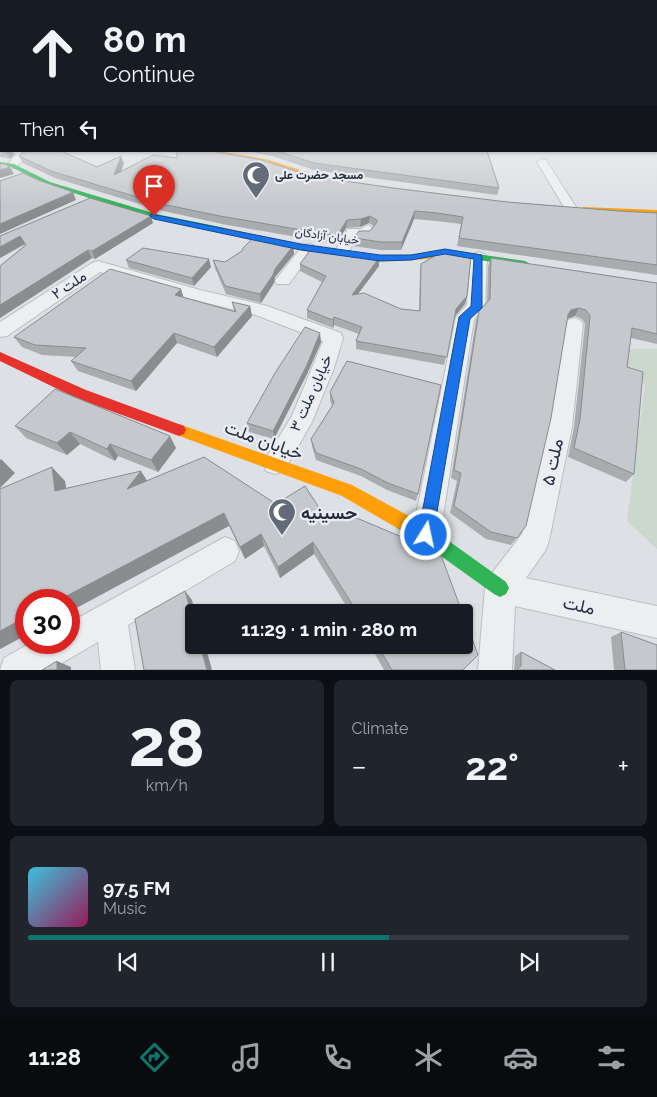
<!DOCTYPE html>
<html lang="en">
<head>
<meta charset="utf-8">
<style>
  body { margin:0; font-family:Raleway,Vazirmatn,sans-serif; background:#20242c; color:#f1f3f6; height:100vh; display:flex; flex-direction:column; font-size:19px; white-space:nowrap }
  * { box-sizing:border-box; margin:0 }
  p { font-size:16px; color:#9ea1a6 }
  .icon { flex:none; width:28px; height:28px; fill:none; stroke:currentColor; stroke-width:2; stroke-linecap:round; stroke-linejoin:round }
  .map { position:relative; height:670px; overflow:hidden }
  .sheet { display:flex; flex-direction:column; gap:10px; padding:10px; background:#0d0f14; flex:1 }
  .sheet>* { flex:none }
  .top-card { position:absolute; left:0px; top:0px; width:658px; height:152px; box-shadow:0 1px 4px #0004; background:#171b24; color:#f1f3f6; overflow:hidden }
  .speed { position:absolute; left:15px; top:589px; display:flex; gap:10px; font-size:25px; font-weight:700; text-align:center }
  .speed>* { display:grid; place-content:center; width:65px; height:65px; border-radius:50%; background:#171b24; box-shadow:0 1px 4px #0004; line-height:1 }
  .speed .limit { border:8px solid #d22; background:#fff; color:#111 }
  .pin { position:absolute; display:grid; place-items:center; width:42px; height:42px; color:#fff; margin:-51px -21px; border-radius:50% 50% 50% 0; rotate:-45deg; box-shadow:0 0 5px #0007 }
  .pin .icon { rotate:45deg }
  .me { position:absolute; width:55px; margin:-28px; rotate:10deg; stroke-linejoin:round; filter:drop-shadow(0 0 4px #0008) }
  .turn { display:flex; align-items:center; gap:18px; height:105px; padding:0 20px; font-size:22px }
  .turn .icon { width:65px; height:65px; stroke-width:2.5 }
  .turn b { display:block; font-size:35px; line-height:42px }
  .then { display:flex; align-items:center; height:48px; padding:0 20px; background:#0003; gap:10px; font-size:19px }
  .big { font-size:38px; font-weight:700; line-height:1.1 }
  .sheet .card { flex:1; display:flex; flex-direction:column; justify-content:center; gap:8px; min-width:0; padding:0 18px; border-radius:8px; background:#20242c }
  .sheet .dial { align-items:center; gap:0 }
  .dial b { font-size:65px; line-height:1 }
  .song { display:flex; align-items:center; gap:15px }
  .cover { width:60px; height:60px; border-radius:8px; background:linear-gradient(135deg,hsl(190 70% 55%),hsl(330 70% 35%)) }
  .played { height:5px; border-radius:2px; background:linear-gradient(90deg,#0f766e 60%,#363941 60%) }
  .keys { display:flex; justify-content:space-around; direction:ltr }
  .heat { display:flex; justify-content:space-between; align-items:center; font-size:28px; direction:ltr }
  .sheet .tiles { flex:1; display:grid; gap:10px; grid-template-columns:1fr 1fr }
  .card:last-child { grid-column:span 2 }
  .trip { position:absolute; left:185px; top:604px; width:288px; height:50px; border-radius:5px; background:#171b24; box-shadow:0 1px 4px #0004; font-weight:700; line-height:50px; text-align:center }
  .tabs { display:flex; height:80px; justify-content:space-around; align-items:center; background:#090b0e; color:#9ea1a6 }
  .tabs .icon { width:35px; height:35px }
  .tabs .active { color:#0f766e }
  .tabs b { font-size:22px; color:#f1f3f6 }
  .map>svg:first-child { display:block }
</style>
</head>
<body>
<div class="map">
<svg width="657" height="670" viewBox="0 0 657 670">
  <rect width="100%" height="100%" fill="#dde0e4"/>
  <!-- green -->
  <path fill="#cdd8cd" d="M629 349H657V549L627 521 645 384 623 372Z"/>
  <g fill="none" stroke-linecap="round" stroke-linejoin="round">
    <!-- street casing -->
    <g stroke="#bbbec2" stroke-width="2">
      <path id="street" d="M14 151H24L27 156 16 167 12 168 7 165 16 155Z
        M542 159 546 160 576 207 575 210H565L564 207 537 162Z
        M368 225 375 229 369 237H357L346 256H336L334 253 348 229H361Z
        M308 244 313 245 315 248 289 284H277L275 281 277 278 303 245Z
        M479 252 484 254 487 257 485 307 474 319 440 535 436 545 426 549 416 545 412 535 456 317 467 305 471 257 474 254Z
        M98 261 200 290 267 306 341 333 343 338 334 368 312 422 284 471 275 474 266 471 263 463 292 416 323 341 256 315 191 299 100 272 7 336 0 337V322L92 263Z
        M574 318 580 320 583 324 572 427 549 541 545 551 526 578 657 606V638L515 606 512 670H478L485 588 489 577 522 534 548 427 565 324 568 320Z
        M225 537 235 541 239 551 235 561 128 625 135 670H101L98 642 50 670H0L4 658 32 642H69V623Z"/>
    </g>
    <!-- street -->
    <use href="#street" fill="#edeef0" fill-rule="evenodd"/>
    <!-- fast -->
    <path fill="#30b455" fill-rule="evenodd" d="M0 162 14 164 50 182 156 214 225 228 229 231 225 234 151 218 46 184 11 167 0 166Z
      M449 250 525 261 530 264 525 267 446 255V251Z
      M403 514 432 529 506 582 509 588 506 594 500 597 494 594 420 541 397 528 395 522 397 516Z"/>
    <!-- slow -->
    <path fill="#ff9f0a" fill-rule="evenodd" d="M203 151H219L266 159 313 174 346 179 349 181 346 183 312 178 265 163Z
      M583 207 657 210V214L586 211H583Z
      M225 228C276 239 328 252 380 255 403 257 426 253 449 250L453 253 449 256C426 259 404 262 380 261 330 258 271 245 222 233L221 231Z
      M179 424 352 485 409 516 411 522 409 528 403 530 397 528 342 496 174 434 172 430 174 426Z"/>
    <!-- jam -->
    <path fill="#e5322d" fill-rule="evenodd" d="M0 352 86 390 184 426 186 430 184 434 179 436 76 398 0 361Z"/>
  </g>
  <!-- wall -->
  <path fill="#a9acaf" d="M0 111 1 151H12L14 155 10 159 0 157Z
    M245 151H487L499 188 497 195 314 170 272 156Z
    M19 156 97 167 124 163 121 171 311 176 393 188 507 202 619 211 657 213V275L457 246 461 224 436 221 414 219 401 250H380L354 246V238L370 231 374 226 369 223 360 227 346 228 337 244 222 224 159 210 55 178 23 163Z
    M153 223 95 259 92 258 0 318V266L25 245V244L0 258V236Z
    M293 246 294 254 275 277 274 283 261 303 226 294 215 268 213 260 225 262 242 251Z
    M379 258V266L358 294 401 309 419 311 420 272 421 264 467 296 465 304 455 316 444 365 356 349V341L359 334 334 325 333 328 307 318V310L322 282 300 271V264Z
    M491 258 657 283V344L631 338 627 367 634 474 626 482 568 457 574 427 585 324 582 319 575 316 567 319 526 526 511 545 486 539 450 513 457 481 451 478 476 320 479 311 487 302 488 266Z
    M126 260 211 267 194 286 129 268Z
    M183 297 234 311 232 302 250 306 252 316 217 357 177 343 136 391 78 371 71 361 76 357 42 355 22 347 14 337Z
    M321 342 307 374 274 439 249 432 247 423Z
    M55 389 176 448 158 472 118 456 115 461 80 444 67 455 26 438 15 426Z
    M330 392 418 494 416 501 387 490 361 476 316 460 312 446 311 439 332 406 330 400Z
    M147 480 276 504 327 520 462 612H350L314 554 280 578 264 546 245 559 229 526 26 600V635L0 649 65 481 66 488Z
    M621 632 657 670H614L611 637Z
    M370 645H464L463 670H384Z
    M521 652 555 670H514L515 656Z"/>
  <!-- shaded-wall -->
  <path fill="#8a8c8f" d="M7 151H12L14 155 10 159 6 152Z
    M121 156 124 163 117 182 114 175Z
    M10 167 14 174 0 178V170Z
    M73 192 76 200 0 234V224Z
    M415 211 414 219 401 250 402 242Z
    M151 216 153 223 95 259 92 251Z
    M370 216 369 223 360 227 361 219Z
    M347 220 346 228 337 244V236Z
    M20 236 25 244 0 258V247Z
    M293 246 294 254 275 277 274 283 261 303 260 294 275 269Z
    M88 250 92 258 0 318V305Z
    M379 258V266L351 303 352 295Z
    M209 259 211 267 194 286 192 278Z
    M181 289 184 299 175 295Z
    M467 296 465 304 454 317 456 309Z
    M250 306 252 316 217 357 214 347Z
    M579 308 575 316 566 319 568 315 571 310Z
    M334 317V325L333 328V320Z
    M174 333 177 343 136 391 131 381Z
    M320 333 321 342 307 374 274 439 273 431Z
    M70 432 80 444 67 455 57 443Z
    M170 436 176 448 158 472 151 460Z
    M110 444 118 456 115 461 107 449Z
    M1 459 15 473 0 488V460Z
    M52 467 65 481 68 504 55 491Z
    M141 471 149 484 127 489Z
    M224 513 229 526 69 612V600H59Z
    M261 534 264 546 245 559 240 547Z
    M313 542 314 554 280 578 278 567Z
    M185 591 192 600 195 612H194V623Z
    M26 617V635L0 649V631Z
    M200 645H205L212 670H207Z
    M57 661 71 667V670H57Z"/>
  <!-- building -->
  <path fill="#c5c8cc" stroke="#8a8c8f" d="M0 111H1V151H0Z
    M24 151H61L97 167 121 156 114 175 153 155 177 158V151H211L262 160 311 176 393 188 507 202 619 211 657 213V265L459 238 463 217 437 213 415 211 402 242H381L354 238 359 231H370L377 222V220L370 216 361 219 347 220 337 236 220 216 157 203 51 171 19 156Z
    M277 151H487L499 188 314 163Z
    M0 164H5L10 167 0 170Z
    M23 173 38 180 73 192 0 224V181Z
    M90 198 151 216 92 251 88 250 0 305V266L26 245 20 236 0 247V236Z
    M253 238 293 246 275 269 273 275 260 294 225 286 213 260 225 262 242 251 243 248Z
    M143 248 209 259 192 278 126 260Z
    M311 249 379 258 352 295 364 293 401 309 420 311 421 264 438 254 447 252 471 256 467 296 456 309 447 357 356 341 362 327 334 317 333 320 307 310 326 276 300 264Z
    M491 258 657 283V334L632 328 627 367 643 372 634 474 574 448 580 419 590 316 586 310 579 308 571 310 568 315 551 418 526 526 517 538 491 532 454 506 461 473 454 470 479 311 490 299Z
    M110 269 181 289 175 295 236 312 232 302 250 306 214 347 174 333 131 381 71 361 86 348 35 345 14 337Z
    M305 327 320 333 307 365 273 431 247 423 275 373Z
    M347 361 441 385 418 494 388 483 361 469 316 453 311 439 334 403 330 392Z
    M55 389 170 436 151 460 110 444 107 449 70 432 57 443 15 426Z
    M204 457 276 504 305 486 327 520 340 511 428 548 442 558 462 612H357L313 542 278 567 261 534 240 547 224 513 59 600H26V617L0 631V489L52 467 55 491 141 471 127 489Z
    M185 591 194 623V645H200L207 670H144L135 619Z
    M464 616 478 655 463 670H392L377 645H464Z
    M621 632 657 645V670H625Z
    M521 652 555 670H518V668L521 666Z
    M57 661V670H42Z"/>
  <!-- sky -->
  <linearGradient id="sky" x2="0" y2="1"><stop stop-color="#8eb7df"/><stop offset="0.54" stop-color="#f0f1f3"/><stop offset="1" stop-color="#f0f1f3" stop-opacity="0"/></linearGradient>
  <rect width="657" height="205" fill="url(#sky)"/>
  <!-- route -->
  <path fill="#1a73e8" stroke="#114b97" d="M151 214 301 244 380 255H411L445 249 482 255V308L470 319 432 541 426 543 420 541 418 535 459 317 471 306 474 259 445 254 411 260 380 261 301 250 154 219 150 216Z"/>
  <!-- icons -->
  <defs>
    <g id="mosque-pin" transform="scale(1.4375)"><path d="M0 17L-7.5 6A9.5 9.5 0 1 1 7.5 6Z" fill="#646b78" stroke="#eaeef4"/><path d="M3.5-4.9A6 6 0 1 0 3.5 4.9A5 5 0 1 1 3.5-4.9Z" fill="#fff"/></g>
  </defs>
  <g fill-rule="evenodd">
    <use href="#mosque-pin" x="256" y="175"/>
    <use href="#mosque-pin" x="282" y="512"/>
  </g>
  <g text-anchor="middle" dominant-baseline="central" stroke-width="4.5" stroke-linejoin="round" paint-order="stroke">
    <!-- far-poi labels -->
    <g font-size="12" font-weight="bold" fill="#232c3e" stroke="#eaeef4" text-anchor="start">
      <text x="275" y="175">مسجد حضرت علی</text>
    </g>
    <!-- far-street labels -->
    <g font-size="12" fill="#232c3e" stroke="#eaeef4">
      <text transform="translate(327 236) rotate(8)">خیابان آزادگان</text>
    </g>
    <!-- street labels -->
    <g font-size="15" fill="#232c3e" stroke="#eaeef4">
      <text transform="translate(69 285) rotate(-34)">ملت ۲</text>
      <text transform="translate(311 393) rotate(-66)">خیابان ملت ۳</text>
    </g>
    <!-- near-street labels -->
    <g font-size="18" fill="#232c3e" stroke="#eaeef4">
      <text transform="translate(264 440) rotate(20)">خیابان ملت</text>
      <text transform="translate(552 462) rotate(-78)">ملت ۵</text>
      <text transform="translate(579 605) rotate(12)">ملت</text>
    </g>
    <!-- near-poi labels -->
    <g font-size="18" font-weight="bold" fill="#232c3e" stroke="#eaeef4" text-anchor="start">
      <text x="301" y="512">حسینیه</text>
    </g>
  </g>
</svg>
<div class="speed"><div class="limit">30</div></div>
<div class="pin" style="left:154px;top:216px;background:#d93025"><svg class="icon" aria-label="arrive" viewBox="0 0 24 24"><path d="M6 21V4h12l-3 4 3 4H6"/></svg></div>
<svg class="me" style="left:426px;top:535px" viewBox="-20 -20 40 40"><circle r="17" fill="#1a73e8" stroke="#fff" stroke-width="3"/><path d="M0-11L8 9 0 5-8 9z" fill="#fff"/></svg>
<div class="trip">11:29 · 1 min · 280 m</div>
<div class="top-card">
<div class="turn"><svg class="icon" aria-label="ahead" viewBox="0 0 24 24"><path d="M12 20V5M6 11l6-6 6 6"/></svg><div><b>80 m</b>Continue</div></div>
<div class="then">Then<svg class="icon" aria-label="left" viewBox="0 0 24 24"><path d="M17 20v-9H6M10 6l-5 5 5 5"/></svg></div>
</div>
</div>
<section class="sheet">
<div class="tiles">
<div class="card dial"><b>28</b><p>km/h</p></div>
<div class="card"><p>Climate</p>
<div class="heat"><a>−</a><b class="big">22°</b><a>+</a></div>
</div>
<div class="card">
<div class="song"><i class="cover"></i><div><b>97.5 FM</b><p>Music</p></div></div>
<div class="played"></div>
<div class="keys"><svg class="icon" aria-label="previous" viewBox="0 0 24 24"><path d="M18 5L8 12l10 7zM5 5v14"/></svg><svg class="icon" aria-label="pause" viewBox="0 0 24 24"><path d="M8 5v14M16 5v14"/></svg><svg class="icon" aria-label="next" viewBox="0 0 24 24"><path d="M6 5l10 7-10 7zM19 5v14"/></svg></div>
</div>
</div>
</section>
<nav class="tabs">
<b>11:28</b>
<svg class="icon active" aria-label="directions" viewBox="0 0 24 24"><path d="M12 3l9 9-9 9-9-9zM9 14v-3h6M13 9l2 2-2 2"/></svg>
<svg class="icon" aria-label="music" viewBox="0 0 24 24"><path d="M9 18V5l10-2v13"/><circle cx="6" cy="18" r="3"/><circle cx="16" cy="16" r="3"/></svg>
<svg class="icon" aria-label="phone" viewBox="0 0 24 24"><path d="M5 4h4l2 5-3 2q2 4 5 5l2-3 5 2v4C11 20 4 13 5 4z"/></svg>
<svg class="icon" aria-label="climate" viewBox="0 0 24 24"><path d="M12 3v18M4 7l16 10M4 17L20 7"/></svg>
<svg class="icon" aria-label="car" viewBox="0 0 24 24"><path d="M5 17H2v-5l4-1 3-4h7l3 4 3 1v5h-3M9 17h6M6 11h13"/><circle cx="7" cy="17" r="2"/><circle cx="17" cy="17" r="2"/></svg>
<svg class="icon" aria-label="filters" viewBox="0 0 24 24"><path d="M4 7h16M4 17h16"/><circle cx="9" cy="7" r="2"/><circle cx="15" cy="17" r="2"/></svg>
</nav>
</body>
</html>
